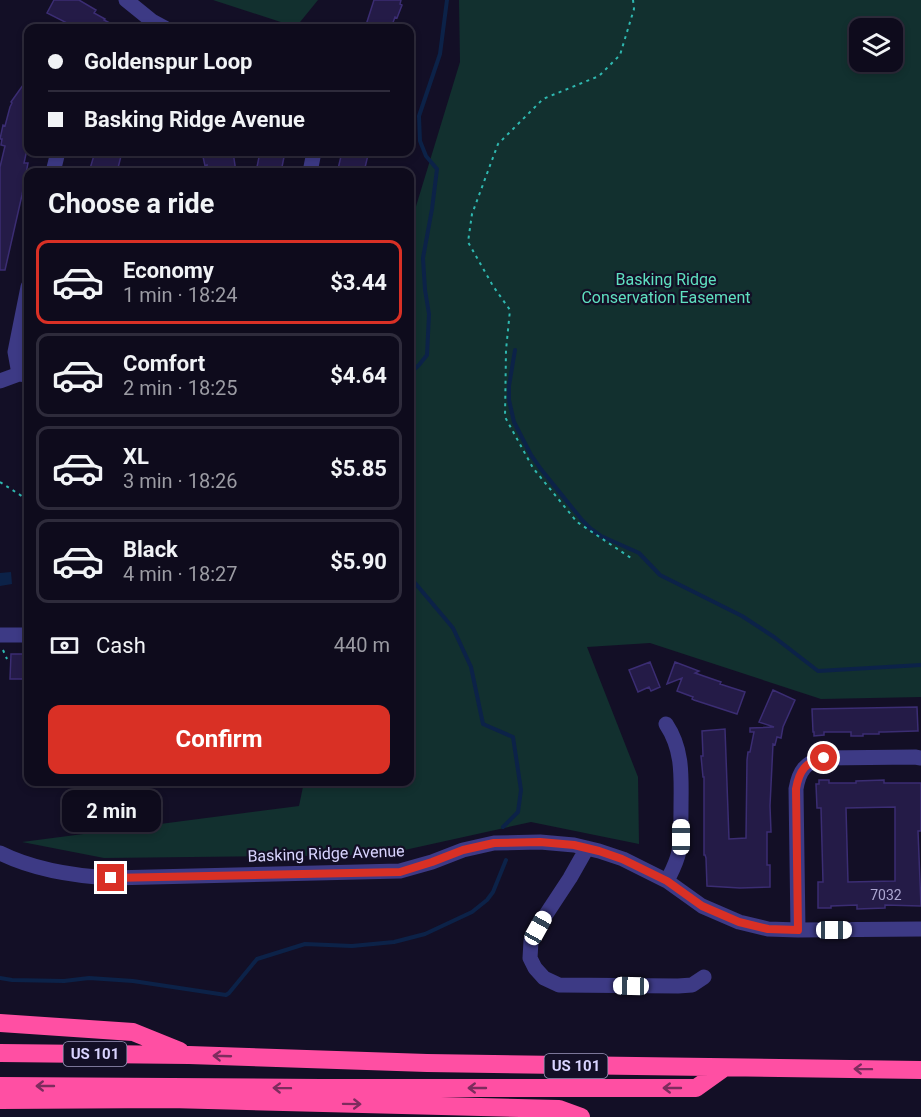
<!DOCTYPE html>
<meta charset="utf-8">
<style>
body{margin:0;font-family:Roboto,sans-serif;background:#171425;color:#f1f3f6;height:100vh;display:flex;flex-direction:column;font-size:22px;white-space:nowrap}
*{box-sizing:border-box;margin:0}
p{font-size:20px;color:#9b9ba3}
.icon{flex:none;width:33px;height:33px;fill:none;stroke:currentColor;stroke-width:2;stroke-linecap:round;stroke-linejoin:round}
.map{position:relative;flex:1;overflow:hidden}
.side{position:absolute;left:24px;top:168px;width:390px;height:618px;display:flex;flex-direction:column;background:#0e0b1c;border-radius:12px;box-shadow:0 3px 9px #0003,0 0 0 2px #2e2b3b}
.side>*{flex:none}
.hud{position:absolute;left:24px;top:24px;width:390px;height:132px;border-radius:12px;box-shadow:0 3px 9px #0003,0 0 0 2px #2e2b3b;display:grid;align-content:center;height:132px;padding:0 24px;background:#0e0b1c}
.tools{position:absolute;left:849px;top:18px;display:grid;gap:12px}
.tools a{display:grid;place-items:center;width:54px;height:54px;border-radius:12px;background:#0e0b1c;box-shadow:0 3px 9px #0003,0 0 0 2px #2e2b3b;font-size:30px}
.end{position:absolute;width:27px;height:27px;margin:-14px;border:8px solid #d93025;background:#fff;box-shadow:0 0 0 3px #fff}
.from{border-radius:50%}
.bubble{position:absolute;height:42px;border-radius:12px;background:#0e0b1c;box-shadow:0 3px 9px #0003,0 0 0 2px #2e2b3b;font-size:20px;font-weight:700;line-height:42px;text-align:center}
.car{position:absolute;width:18px;height:36px;margin:-18px -9px;border-radius:8px;box-shadow:0 0 4px 2px #0007;background:linear-gradient(#fff 24%,#345 0 40%,#fff 0 76%,#345 0 86%,#fff 0)}
.hud b{display:flex;align-items:center;gap:21px;height:57px;font-size:22px}
.hud b+b{border-top:2px solid #2e2b3b}
.hud i{width:15px;height:15px;background:#f1f3f6}
ul{padding:0;list-style:none}
li{display:flex;align-items:center;gap:18px;height:84px;margin:0 12px 9px;padding:0 12px;border:3px solid #2e2b3b;border-radius:12px}
li div{flex:1}
li b{display:block;font-size:22px}
li em{font-style:normal;font-weight:700}
li.selected{border-color:#d93025}
li>.icon{width:54px;height:54px;stroke-width:1.5}
h2{padding:0 24px;font-size:27px;line-height:72px}
.pay{display:flex;align-items:center;gap:15px;height:66px;padding:0 24px;font-size:22px}
.pay p{margin-inline-start:auto}
.action{display:flex;gap:12px;margin-top:auto;padding:12px 24px}
.action a{flex:1;height:69px;border-radius:12px;background:#d93025;color:#fff;font-size:24px;font-weight:700;line-height:69px;text-align:center}
.map>svg:first-child{display:block}
.green{fill:#12302f;fill-rule:evenodd}
.water{fill:#0c2248}
.lines{fill:none;stroke-linecap:round;stroke-linejoin:round}
.stream{stroke:#0c2248;stroke-width:4}
.building{fill:#241b47;stroke:#3b2d73;stroke-width:1.5;fill-rule:evenodd}
.path{stroke:#2fb8b0;stroke-width:2;stroke-dasharray:3 4.5;stroke-linecap:butt}
.minor{stroke:#3d3a85;stroke-width:15}
.highway{stroke:#ff4fa3;stroke-width:18}
.oneway{stroke:#7d2c5e}
.route{stroke:#d93025;stroke-width:8}
.labels{text-anchor:middle;stroke-width:4.5;stroke-linejoin:round;paint-order:stroke}
.number-label{font-size:14px;fill:#aca6d1}
.shield{fill:#130f26;stroke:#9e99be;stroke-width:1.5}
.shield-label{font-size:15px;font-weight:bold;fill:#d9d4ff}
.park-label{font-size:16px;fill:#5fe0c0;stroke:#130f26}
.street-label{font-size:16px;fill:#d9d4ff;stroke:#130f26}
</style>
<div class="map">
<svg width="921" height="1117" viewBox="0 0 921 1117">
<rect width="100%" height="100%" fill="#130f26"/>
<path class="green" d="M213,0H318L296,27Z
M459,0H921V697L821,699L650,643L587,647L638,777L639,844L531,822L382,855L104,858L22,842L299,806L304,782H410V226L460,62ZM892,28V62H860V28Z"/>
<path class="water" d="M11,572L12,584L0,586V573Z"/>
<g class="lines">
<path class="stream" d="M515,350L509,386V400L514,422L531,455L540,468L582,520L591,529L601,536L639,553L660,575L742,616L774,637L818,671L921,665
M410,373L419,365L427,355L429,314L425,290L423,258L432,209L437,169L426,156L420,141L419,116L440,54L447,0
M410,577L453,628L471,667L483,724L513,737L521,790L518,812L503,827
M0,978L12,980L64,981L89,978L133,981L226,995L229,993L257,959L305,944L352,946L394,942L425,934L472,912L487,900L493,892L506,860"/>
</g>
<path class="building" d="M54,0H79L96,10L94,13L105,19L104,20L119,28H69L71,25L47,13Z
M374,0H401L400,4L402,5L397,18L395,17L391,28H365Z
M28,78V145L24,163H28L22,195L5,270H0V167L5,146L1,145L2,139H0L3,125L5,126L10,107L12,103L11,102Z
M95,152H122L117,172H89Z
M202,152H233L236,172H208L207,165L205,166Z
M260,152H285L281,172H256Z
M342,152H361V154L368,155L364,172H352L338,169Z
M11,654H23V659H28V679H10Z
M650,662L660,687L651,691L649,687L638,692L629,670Z
M675,662L699,671L695,673L721,682L720,684L745,692L737,714L694,700L692,699L693,697L677,691L682,678L667,684Z
M773,690L795,700L783,727L781,738L777,737L775,745L773,744L770,806L771,832H767V865H770V887L740,888L707,886L706,858L705,855H704V777H703L701,756H703L702,731L725,729L729,839L746,838L747,760L748,752H750L754,732H750V728L774,727L759,722Z
M917,707L918,731H916L884,732H879V734H863V736H851V732H824V735L814,736V732H813L812,709Z
M819,780H829V783H856V781L884,780V783H921V831H918L921,906L885,905V908L857,909V905L831,906V908H818V882H823L821,808H817L816,784H819ZM895,807V881L848,882L846,808Z"/>
<g class="lines">
<path class="path" d="M633,0L634,9L620,55L599,76L543,99L498,144L472,214L468,242L493,286L510,310L506,350L505,417L533,468L577,522L634,560
M0,482L28,500
M3,650L7,659"/>
<path class="minor" d="M126,0L152,21L165,28
M53,172L58,152
M310,172L314,152
M19,374L15,352L28,287
M0,381L19,374L28,375
M0,635H28
M666,724C684,751 681,779 681,809C681,823 681,837 679,851C677,862 672,871 667,881
M587,848L570,878L545,916L531,941L530,958L535,968L544,978L559,985L678,986L692,985L704,977
M0,853C34,870 74,876 111,878L400,871L432,862L463,850L494,843L540,842L574,845L599,851L623,859L667,881L702,906L739,922L768,929L798,930L921,929
M798,930L796,789C799,771 805,762 824,758L915,757L921,758"/>
<path class="highway" d="M0,1023L133,1032L180,1051
M0,1053L189,1055L427,1063L921,1070
M0,1086L321,1088H696L724,1068
M0,1100L170,1099L559,1109L581,1117"/>
</g>
<defs><path id="oneway-shaft" d="M-6 0H5M1.5-3L5.5 0L1.5 3" fill="none" stroke-width="1.6" stroke-linecap="round" stroke-linejoin="round" transform="scale(1.5)"/></defs>
<g class="oneway">
<use href="#oneway-shaft" transform="translate(222 1056) rotate(-178)"/>
<use href="#oneway-shaft" transform="translate(863 1069) rotate(-179)"/>
<use href="#oneway-shaft" transform="translate(45 1086) rotate(-180)"/>
<use href="#oneway-shaft" transform="translate(282 1088) rotate(-179)"/>
<use href="#oneway-shaft" transform="translate(477 1088) rotate(180)"/>
<use href="#oneway-shaft" transform="translate(672 1088) rotate(180)"/>
<use href="#oneway-shaft" transform="translate(352 1104) rotate(1)"/>
</g>
<g class="lines">
<path class="route" d="M111,878L400,872L432,862L463,850L494,843L540,842L574,845L599,851L622,859L667,881L702,906L739,922L768,929L798,930L796,789C799,771 805,762 824,758"/>
</g>
<g class="labels">
<g class="number-label">
<text x="886" y="900">7032</text>
</g>
<g class="shield">
<rect x="63.5" y="1042" width="63" height="24" rx="4.5"/>
<rect x="544.5" y="1054" width="63" height="24" rx="4.5"/>
</g>
<g class="shield-label">
<text x="95" y="1059">US 101</text>
<text x="576" y="1071">US 101</text>
</g>
<g class="park-label">
<text x="666" y="285">Basking Ridge<tspan x="666" dy="18">Conservation Easement</tspan></text>
</g>
<g class="street-label">
<text transform="translate(326 853) rotate(-2)" y="6">Basking Ridge Avenue</text>
</g>
</g>
</svg>
<div class="tools">
<a><svg class="icon" aria-label="layers" viewBox="0 0 24 24"><path d="M12 4l9 5-9 5-9-5zM3 14l9 5 9-5"/></svg></a>
</div>
<i class="end from" style="left:824px;top:758px"></i>
<i class="end" style="left:111px;top:878px"></i>
<div class="bubble" style="left:62px;top:790px;width:99px">2 min</div>
<i class="car" style="left:681px;top:837px;rotate:0deg"></i>
<i class="car" style="left:538px;top:928px;rotate:29deg"></i>
<i class="car" style="left:834px;top:930px;rotate:90deg"></i>
<i class="car" style="left:631px;top:986px;rotate:271deg"></i>
<div class="hud">
<b><i class="from"></i>Goldenspur Loop</b>
<b><i></i>Basking Ridge Avenue</b>
</div>
<section class="side">
<h2>Choose a ride</h2>
<ul>
<li class="selected"><svg class="icon" aria-label="car" viewBox="0 0 24 24"><path d="M5 17H2v-5l4-1 3-4h7l3 4 3 1v5h-3M9 17h6M6 11h13"/><circle cx="7" cy="17" r="2"/><circle cx="17" cy="17" r="2"/></svg><div><b>Economy</b><p>1 min · 18:24</p></div><em>$3.44</em></li>
<li><svg class="icon" aria-label="car" viewBox="0 0 24 24"><path d="M5 17H2v-5l4-1 3-4h7l3 4 3 1v5h-3M9 17h6M6 11h13"/><circle cx="7" cy="17" r="2"/><circle cx="17" cy="17" r="2"/></svg><div><b>Comfort</b><p>2 min · 18:25</p></div><em>$4.64</em></li>
<li><svg class="icon" aria-label="car" viewBox="0 0 24 24"><path d="M5 17H2v-5l4-1 3-4h7l3 4 3 1v5h-3M9 17h6M6 11h13"/><circle cx="7" cy="17" r="2"/><circle cx="17" cy="17" r="2"/></svg><div><b>XL</b><p>3 min · 18:26</p></div><em>$5.85</em></li>
<li><svg class="icon" aria-label="car" viewBox="0 0 24 24"><path d="M5 17H2v-5l4-1 3-4h7l3 4 3 1v5h-3M9 17h6M6 11h13"/><circle cx="7" cy="17" r="2"/><circle cx="17" cy="17" r="2"/></svg><div><b>Black</b><p>4 min · 18:27</p></div><em>$5.90</em></li>
</ul>
<div class="pay"><svg class="icon" aria-label="cash" viewBox="0 0 24 24"><path d="M3 7h18v10H3z"/><circle cx="12" cy="12" r="2"/></svg>Cash<p>440 m</p></div>
<div class="action"><a>Confirm</a></div>
</section>
</div>
